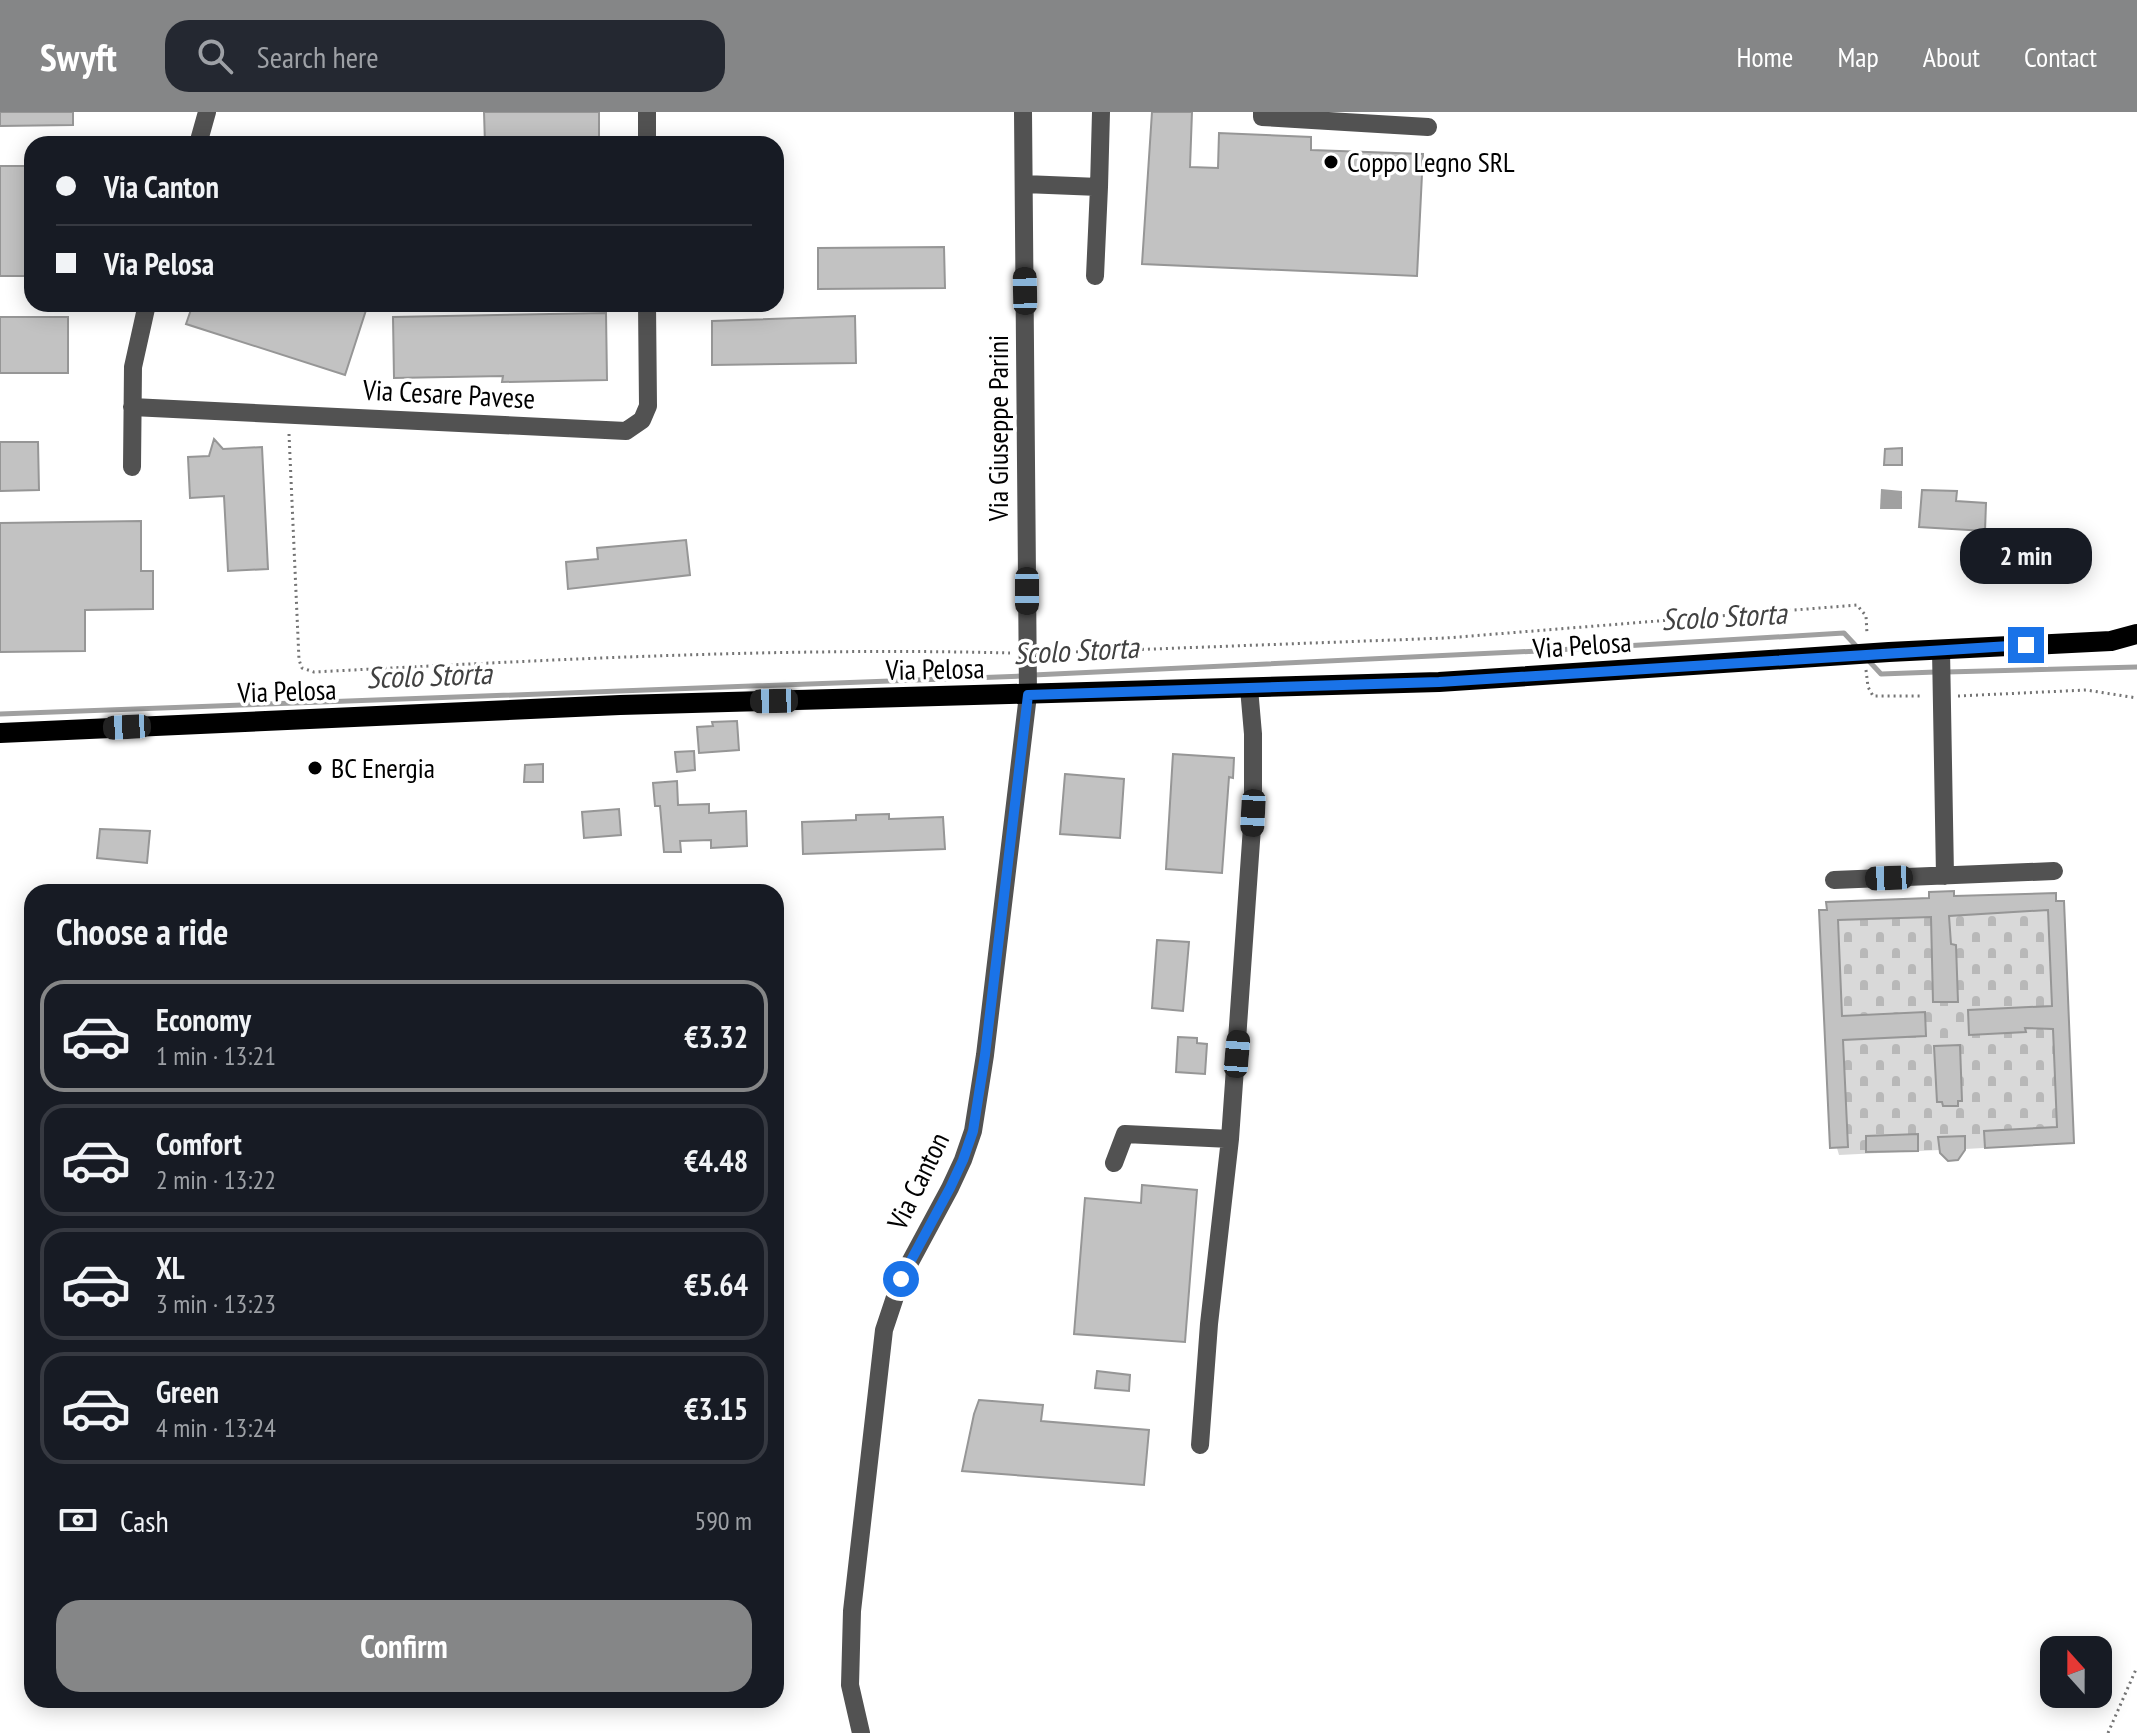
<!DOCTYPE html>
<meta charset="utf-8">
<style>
body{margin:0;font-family:"PT Sans Narrow",sans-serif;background:#242831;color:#f1f3f6;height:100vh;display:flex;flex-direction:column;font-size:30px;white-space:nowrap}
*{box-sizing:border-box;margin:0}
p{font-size:26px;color:#9ea1a6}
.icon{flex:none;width:44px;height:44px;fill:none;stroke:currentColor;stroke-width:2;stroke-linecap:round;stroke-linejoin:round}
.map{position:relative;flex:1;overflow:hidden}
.drawer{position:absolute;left:24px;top:772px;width:760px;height:824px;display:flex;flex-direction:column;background:#171b24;border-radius:24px;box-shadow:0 4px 20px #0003}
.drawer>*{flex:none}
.top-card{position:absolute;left:24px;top:24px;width:760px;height:176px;border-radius:24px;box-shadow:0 4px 20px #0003;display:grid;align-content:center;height:176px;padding:0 32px;background:#171b24}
.needle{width:52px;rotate:339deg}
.tools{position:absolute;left:2040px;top:1524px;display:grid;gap:16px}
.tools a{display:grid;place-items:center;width:72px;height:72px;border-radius:16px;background:#171b24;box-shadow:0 4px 20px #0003;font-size:40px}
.end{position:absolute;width:36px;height:36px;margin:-18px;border:10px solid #1a73e8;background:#fff;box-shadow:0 0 0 4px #fff}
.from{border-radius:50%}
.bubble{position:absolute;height:56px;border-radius:24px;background:#171b24;box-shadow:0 4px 20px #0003;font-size:26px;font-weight:800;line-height:56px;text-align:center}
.car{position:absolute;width:24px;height:48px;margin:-24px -12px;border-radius:10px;box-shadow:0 0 6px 2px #0007;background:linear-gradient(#222 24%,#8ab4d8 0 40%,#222 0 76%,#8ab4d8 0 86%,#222 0)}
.top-card b{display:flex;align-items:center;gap:28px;height:76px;font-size:30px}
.top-card b+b{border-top:2px solid #363941}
.top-card i{width:20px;height:20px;background:#f1f3f6}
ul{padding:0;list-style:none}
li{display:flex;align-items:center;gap:24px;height:112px;margin:0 16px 12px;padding:0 16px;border:4px solid #363941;border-radius:24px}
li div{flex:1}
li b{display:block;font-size:30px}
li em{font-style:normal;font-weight:800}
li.on{border-color:#858687}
li>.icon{width:72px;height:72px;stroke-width:1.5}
h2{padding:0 32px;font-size:36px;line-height:96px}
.pay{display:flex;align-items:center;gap:20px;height:88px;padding:0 32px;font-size:30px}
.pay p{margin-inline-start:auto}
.action{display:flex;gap:16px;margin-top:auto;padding:16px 32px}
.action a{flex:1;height:92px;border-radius:24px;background:#858687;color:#fff;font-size:32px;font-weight:800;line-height:92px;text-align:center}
header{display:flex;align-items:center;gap:48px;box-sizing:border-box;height:112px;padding:0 40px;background:#858687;color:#fff}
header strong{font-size:38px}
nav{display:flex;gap:44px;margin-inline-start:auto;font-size:28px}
.search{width:560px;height:72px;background:#242831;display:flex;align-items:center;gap:20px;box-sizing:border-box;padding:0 28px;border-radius:24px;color:#9ea1a6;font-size:30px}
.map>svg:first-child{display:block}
.cemetery{fill:url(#cemetery-stones)}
.water{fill:url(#water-ripples)}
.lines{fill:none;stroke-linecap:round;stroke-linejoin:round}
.stream{stroke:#a0a0a0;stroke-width:5}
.building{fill:#c2c2c2;stroke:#969696;stroke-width:2}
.path{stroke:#747474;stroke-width:3;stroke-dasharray:2 4;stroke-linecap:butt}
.minor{stroke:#525252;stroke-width:18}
.major{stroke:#000;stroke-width:20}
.route{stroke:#1a73e8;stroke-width:10}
.poi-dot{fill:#000;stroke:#fff;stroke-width:3}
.labels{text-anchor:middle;stroke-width:7;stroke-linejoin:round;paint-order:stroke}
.poi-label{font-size:28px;fill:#000;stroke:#fff;text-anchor:start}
.street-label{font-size:28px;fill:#000;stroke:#fff}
.water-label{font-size:30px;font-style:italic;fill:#414141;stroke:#fff}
</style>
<header>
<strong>Swyft</strong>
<div class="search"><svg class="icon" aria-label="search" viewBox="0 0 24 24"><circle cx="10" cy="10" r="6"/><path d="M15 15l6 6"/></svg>Search here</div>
<nav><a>Home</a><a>Map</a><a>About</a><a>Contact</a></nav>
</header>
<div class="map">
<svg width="2137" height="1621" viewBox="0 0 2137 1621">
<defs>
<pattern id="cemetery-stones" width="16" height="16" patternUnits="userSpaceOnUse" patternTransform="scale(2)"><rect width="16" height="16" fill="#d9d9d9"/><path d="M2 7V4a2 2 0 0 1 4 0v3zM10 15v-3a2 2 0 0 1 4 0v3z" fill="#b8b8b8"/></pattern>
<pattern id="water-ripples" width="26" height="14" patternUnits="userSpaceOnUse" patternTransform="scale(2)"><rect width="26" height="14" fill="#a0a0a0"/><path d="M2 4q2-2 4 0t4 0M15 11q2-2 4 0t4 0" fill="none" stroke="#888"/></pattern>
</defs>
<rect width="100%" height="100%" fill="#fff"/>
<path class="cemetery" d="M1954,779L1955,784L1985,783V785L2056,781L2057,789H2064L2074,1031L1965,1037L1961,1039L1958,1048L1948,1049L1944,1045V1040L1939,1038L1839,1043L1837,1036H1830L1819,798L1826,797V790L1929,787V780Z"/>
<path class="water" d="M1881,377L1902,379V397H1880Z"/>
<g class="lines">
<path class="stream" d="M1868,548L1881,562L1936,560
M1946,560L2137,555
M1033,563L1539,539L1844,521L1859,537
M0,602L1023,564"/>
</g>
<path class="building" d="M0,0H73V13L0,14Z
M484,0H599V32H485Z
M1152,0H1192L1190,55L1218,56L1219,21L1311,25V38L1423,42L1417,164L1142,152Z
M0,54H32V164H0Z
M944,135L945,176L818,177V136Z
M193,192H368L345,263L186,212Z
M606,201L607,268L502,270L503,264L394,266L393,205Z
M855,204L856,251L712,253V209Z
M0,205H68V261H0Z
M214,327L223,337L262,335L268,457L228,459L224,384L190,386L188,345L209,344Z
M0,330H38L39,378L0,379Z
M1902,336V353H1884L1885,337Z
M1922,378L1957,379L1956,389L1986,391L1985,419L1919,415Z
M141,409V459H153V497L85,498V539L0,540V411Z
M686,428L690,463L568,477L566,450L598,447L597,436Z
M737,609L739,638L699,641L697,615L713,614L712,610Z
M694,639L695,658L677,660L675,640Z
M1173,642L1234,646L1233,666L1229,665L1222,761L1166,757Z
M543,652V670H524L525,653Z
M1065,662L1124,667L1120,726L1060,722Z
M677,669L678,693L709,692V701L746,699L747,734L711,736V728L680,729L681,740H664L660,694H655L653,671Z
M619,697L621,723L584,726L582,700Z
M889,702V707L943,705L945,737L803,742L802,710L856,708V703Z
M100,717L150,719L147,751L97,746Z
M1954,779V784L2056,781V789H2064L2074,1031L1985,1036L1984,1019L2057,1015L2053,917L2025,916L2026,920L1969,923L1968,898L2052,894L2048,798L1949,804L1951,832L1956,833L1958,890H1933L1931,805L1838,808L1842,904L1925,900L1926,924L1843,928L1848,1035L1830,1036L1819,798H1827L1826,790L1929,786V780Z
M1157,828L1189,830L1183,899L1152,896Z
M1178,925L1197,926V931L1207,932L1205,962L1176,960Z
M1960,933L1962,989H1958V994H1943L1942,990H1937L1934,934Z
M1918,1022V1039L1866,1040V1024Z
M1965,1024V1038L1958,1048L1948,1049L1940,1041L1938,1025Z
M1142,1073L1197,1078L1185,1230L1074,1222L1085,1086L1141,1091Z
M1097,1259L1130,1263L1129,1279L1095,1276Z
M979,1288L1043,1293L1041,1309L1149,1318L1144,1373L962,1359L974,1302Z"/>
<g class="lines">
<path class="path" d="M289,322L299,548L302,556L314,560C545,548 778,535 1010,541
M1046,541L1446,526L1857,493L1866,504L1867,522
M1866,558L1868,575L1873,584H1922
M1958,584L2086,578L2137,586
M2108,1621L2137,1555"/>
<path class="minor" d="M647,0V32
M1262,0V5L1428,15
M198,32L207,0
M1024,72L1099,75L1101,0
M1095,164L1099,75
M132,295L626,319L642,308L648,294L647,192
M132,355L133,255L147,192
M1941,538L1945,764
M1834,768L2054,759
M1114,1051L1125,1022L1230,1027L1253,701V622L1249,576
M1200,1333L1209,1212L1230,1027
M861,1621L850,1573L852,1499L884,1218L901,1167L950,1076L963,1048L973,1019L985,943L1028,583L1023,0"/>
<path class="major" d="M0,621L620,593L1439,570L1889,540L2111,529L2137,522"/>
</g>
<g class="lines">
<path class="route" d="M901,1167L950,1076L963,1048L973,1019L985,943L1028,583L1439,570L2026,533"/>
</g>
<g class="poi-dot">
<circle cx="1331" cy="50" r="8"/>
<circle cx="315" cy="656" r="8"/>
</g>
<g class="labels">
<g class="poi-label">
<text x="1347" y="60">Coppo Legno SRL</text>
<text x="331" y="666">BC Energia</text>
</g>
<g class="street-label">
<text transform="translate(449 282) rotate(3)" y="10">Via Cesare Pavese</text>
<text transform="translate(998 316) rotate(-90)" y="10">Via Giuseppe Parini</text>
<text transform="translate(1582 533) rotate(-4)" y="10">Via Pelosa</text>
<text transform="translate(935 557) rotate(-1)" y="10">Via Pelosa</text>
<text transform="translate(287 579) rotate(-2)" y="10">Via Pelosa</text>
<text transform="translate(918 1069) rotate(-64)" y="10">Via Canton</text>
</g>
<g class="water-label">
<text transform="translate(1724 505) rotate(-3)" y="10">Scolo Storta</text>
<text transform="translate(1076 539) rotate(-3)" y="10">Scolo Storta</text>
<text transform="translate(429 564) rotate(-2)" y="10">Scolo Storta</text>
</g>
</g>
</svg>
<div class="tools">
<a><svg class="needle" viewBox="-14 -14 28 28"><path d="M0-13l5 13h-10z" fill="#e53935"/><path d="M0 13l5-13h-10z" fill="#9ea1a6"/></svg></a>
</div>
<i class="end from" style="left:901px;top:1167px"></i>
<i class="end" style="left:2026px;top:533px"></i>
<div class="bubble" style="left:1960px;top:416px;width:132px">2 min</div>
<i class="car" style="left:1025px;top:179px;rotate:359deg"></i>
<i class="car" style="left:1027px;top:479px;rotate:180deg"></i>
<i class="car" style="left:774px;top:589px;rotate:269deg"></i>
<i class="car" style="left:127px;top:615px;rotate:267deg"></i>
<i class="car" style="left:1253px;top:701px;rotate:183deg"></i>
<i class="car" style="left:1889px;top:766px;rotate:268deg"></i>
<i class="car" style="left:1237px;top:942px;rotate:5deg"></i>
<div class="top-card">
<b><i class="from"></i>Via Canton</b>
<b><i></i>Via Pelosa</b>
</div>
<section class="drawer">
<h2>Choose a ride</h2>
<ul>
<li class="on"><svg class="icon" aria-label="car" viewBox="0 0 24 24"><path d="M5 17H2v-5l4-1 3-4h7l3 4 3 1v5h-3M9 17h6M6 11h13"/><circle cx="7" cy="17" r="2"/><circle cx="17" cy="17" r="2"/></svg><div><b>Economy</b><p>1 min · 13:21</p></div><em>€3.32</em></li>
<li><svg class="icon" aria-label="car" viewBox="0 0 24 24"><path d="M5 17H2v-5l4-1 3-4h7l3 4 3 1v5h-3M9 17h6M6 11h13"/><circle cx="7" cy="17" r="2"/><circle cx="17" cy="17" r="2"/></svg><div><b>Comfort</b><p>2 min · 13:22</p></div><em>€4.48</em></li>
<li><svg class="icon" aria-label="car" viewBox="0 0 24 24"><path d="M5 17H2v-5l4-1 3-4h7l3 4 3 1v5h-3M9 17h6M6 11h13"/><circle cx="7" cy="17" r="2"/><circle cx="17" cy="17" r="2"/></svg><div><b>XL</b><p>3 min · 13:23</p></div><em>€5.64</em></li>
<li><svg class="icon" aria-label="car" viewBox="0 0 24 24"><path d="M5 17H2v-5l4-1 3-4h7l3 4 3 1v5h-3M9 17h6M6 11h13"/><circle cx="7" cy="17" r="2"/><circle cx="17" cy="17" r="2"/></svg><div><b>Green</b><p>4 min · 13:24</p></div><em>€3.15</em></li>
</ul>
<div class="pay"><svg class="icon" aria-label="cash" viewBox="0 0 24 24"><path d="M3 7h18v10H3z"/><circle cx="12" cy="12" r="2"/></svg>Cash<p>590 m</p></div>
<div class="action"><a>Confirm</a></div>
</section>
</div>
